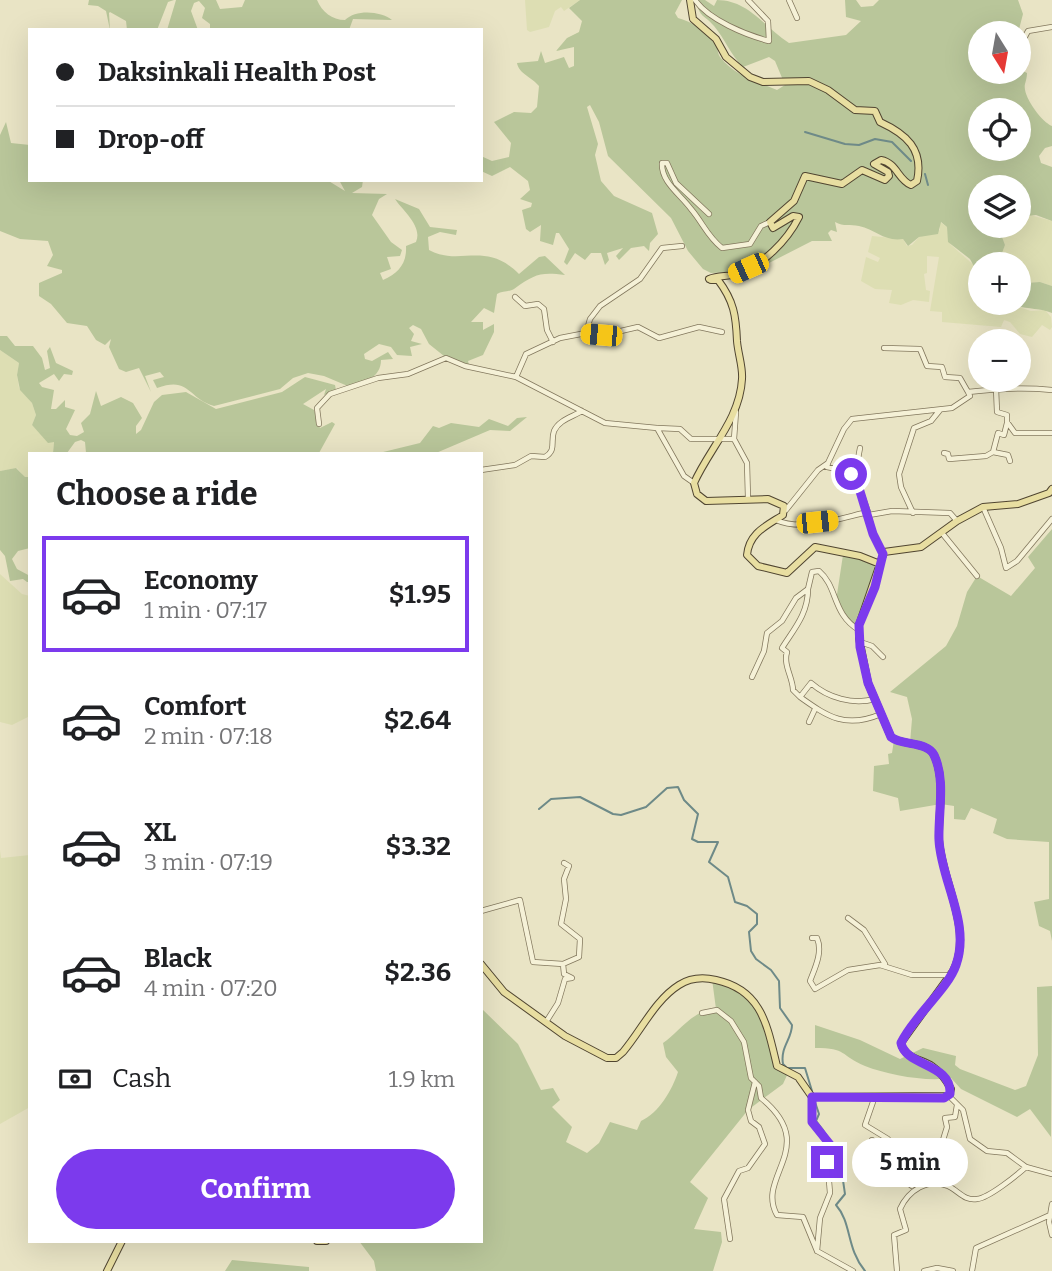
<!DOCTYPE html>
<meta charset="utf-8">
<style>
body{margin:0;font-family:Bitter,serif;background:#f2f2f2;color:#202124;height:100vh;display:flex;flex-direction:column;font-size:26px;white-space:nowrap}
*{box-sizing:border-box;margin:0}
p{font-size:23px;color:#757577}
.icon{flex:none;width:38px;height:38px;fill:none;stroke:currentColor;stroke-width:2;stroke-linecap:round;stroke-linejoin:round}
.map{position:relative;flex:1;overflow:hidden}
.panel{position:absolute;left:28px;top:452px;width:455px;height:791px;display:flex;flex-direction:column;background:#fff;border-radius:0px;box-shadow:0 7px 28px #0002}
.panel>*{flex:none}
.top-card{position:absolute;left:28px;top:28px;width:455px;height:154px;border-radius:0px;box-shadow:0 7px 28px #0002;display:grid;align-content:center;height:154px;padding:0 28px;background:#fff}
.needle{width:46px;rotate:169deg}
.controls{position:absolute;left:968px;top:21px;display:grid;gap:14px}
.controls a{display:grid;place-items:center;width:63px;height:63px;border-radius:50%;background:#fff;box-shadow:0 7px 28px #0002;font-size:35px}
.end{position:absolute;width:32px;height:32px;margin:-16px;border:9px solid #7c3aed;background:#fff;box-shadow:0 0 0 4px #fff}
.from{border-radius:50%}
.bubble{position:absolute;height:49px;border-radius:24px;background:#fff;box-shadow:0 7px 28px #0002;font-size:23px;font-weight:700;line-height:49px;text-align:center}
.car{position:absolute;width:21px;height:42px;margin:-21px -10px;border-radius:9px;box-shadow:0 0 5px 2px #0007;background:linear-gradient(#f5c518 24%,#345 0 40%,#f5c518 0 76%,#345 0 86%,#f5c518 0)}
.top-card b{display:flex;align-items:center;gap:24px;height:66px;font-size:26px}
.top-card b+b{border-top:2px solid #e0e0e0}
.top-card i{width:18px;height:18px;background:#202124}
ul{padding:0;list-style:none}
li{display:flex;align-items:center;gap:21px;height:116px;margin:0 14px 10px;padding:0 14px;border:4px solid transparent;border-radius:0px}
li div{flex:1}
li b{display:block;font-size:26px}
li em{font-style:normal;font-weight:700}
li.current{border-color:#7c3aed}
li>.icon{width:63px;height:63px;stroke-width:1.5}
h2{padding:0 28px;font-size:32px;line-height:84px}
.pay{display:flex;align-items:center;gap:18px;height:77px;padding:0 28px;font-size:26px}
.pay p{margin-inline-start:auto}
.button{display:flex;gap:14px;margin-top:auto;padding:14px 28px}
.button a{flex:1;height:80px;border-radius:42px;background:#7c3aed;color:#fff;font-size:28px;font-weight:700;line-height:80px;text-align:center}
.map>svg:first-child{display:block}
.farmland{fill:#dddeb3}
.green{fill:#b9c69a;fill-rule:evenodd}
.lines{fill:none;stroke-linecap:round;stroke-linejoin:round}
.stream{stroke:#6e8a88;stroke-width:2}
.minor-casing{stroke:#82775d;stroke-width:6}
.major-casing{stroke:#504531;stroke-width:8}
.minor{stroke:#f5f1d7;stroke-width:4.5}
.major{stroke:#e8dea1;stroke-width:6}
.route{stroke:#7c3aed;stroke-width:9}
</style>
<div class="map">
<svg width="1052" height="1271" viewBox="0 0 1052 1271">
<rect width="100%" height="100%" fill="#e9e4c5"/>
<path class="farmland" d="M525,0H580L564,11L561,7L555,11L549,27L530,32L527,30Z
M1030,215L1052,221V286L1040,282L1025,283L1019,276L1018,264H998L1005,245L998,226H1018L1019,217Z
M940,222L947,227L950,244L976,267L980,278V303H1007L1031,311L1045,310L1051,317L1052,327L1050,330L1042,325L1032,337L1020,334L1010,322L1004,320L1001,327L942,322V312L930,311L939,257L927,256V273L924,274L926,290L930,291L929,302L913,300L901,305L889,303L892,290L875,289L861,281L866,257L878,262L880,258L868,252L872,236L903,239L907,246L912,245L919,237L940,230Z
M0,350L19,363L17,375L19,388L32,403L36,415L32,425L46,440L54,441L53,453H30V477L25,478L17,468L0,471Z
M0,574L22,594L30,596V716L12,725L0,722Z
M0,850L1,858L30,855V1107L0,1124Z"/>
<path class="green" d="M89,0H174L168,2L157,30H127L126,21L110,12L109,13L110,30L106,11L98,6L88,5Z
M176,0H216L220,9L242,7L245,0H317C322,12 332,20 345,20C356,9 381,11 392,20L353,19L349,30H210V24L202,18L205,8L199,1L194,3L191,11L198,30H167Z
M580,0H682L675,13L678,18C690,21 708,31 715,42C718,46 717,53 720,57C735,76 758,82 777,90L785,85L775,61L769,57L743,67C730,54 725,39 714,26C704,14 700,19 696,0H705L714,6L717,0C749,0 765,28 789,43L846,35L861,21L846,17L845,0H856L861,7L873,6L879,0H1018L1023,14L1018,33H1011L1004,27L992,33H980V72H987L988,77L1021,70L1027,73C1027,77 1026,80 1025,84C1022,96 1042,122 1052,126V146L1045,148L1039,156L1041,163L1052,167V221L1036,215L1019,217L1018,187H980V226H998L1005,245L998,264H980V278L970,259L948,242L947,227L941,222L938,234L919,237L908,246L903,239C885,242 876,230 859,226C850,224 844,227 835,222L837,232L831,230L828,233L832,241H812L769,263L768,269C753,265 743,260 732,272L711,273L703,269L688,251L671,218L608,156L599,122L590,105L587,107L598,144L595,155L601,181L614,196L652,213L658,234L650,243L649,251L644,246L631,248L619,260L616,256L623,248L607,253L609,260L605,265L601,253H591L585,260L575,253L567,265L564,262L569,249L559,233H556L553,245L540,241L541,225L530,232L526,229L522,210L531,207L532,203L520,199L530,190L528,181L510,167L492,176L481,171V156L492,161L509,157L511,143L494,122L514,112L531,113L537,107L539,86C532,77 519,74 517,63L538,61L541,51L545,63L564,57L569,68L574,66V47L556,51L567,38L579,32L582,21L569,8ZM980,110H1018V149H980Z
M6,122L11,143L30,145V180H327L345,191L339,180H363L362,187L352,193L387,194L379,199L372,215L391,242L402,250L400,256L387,257L391,269L380,273L383,280C399,273 407,263 406,246L416,242C423,226 402,210 395,199L419,209L430,227L457,230L456,235L440,232L428,237L429,250C460,267 485,240 519,274L539,257L545,256L565,275C540,272 535,274 514,289C509,292 502,291 497,294L494,313L484,308L471,322H483V330L494,324V332L483,355L468,361L469,365L444,356L429,344L421,329L413,325L409,328L414,334L411,341L422,344L410,347L412,356L397,355L391,347L379,344L364,354L365,359L372,361L388,352L393,359L381,360C381,378 364,382 350,387L324,376L308,373L293,378L280,389L214,406C187,398 190,376 157,388L153,380L164,377L160,372L145,376L151,392L139,368L126,372L119,369L109,347L111,339L105,345L96,340L87,326L67,323L51,304L39,296V283L62,273V270L47,266L53,255L48,241L20,239L0,231V135Z
M1019,276L1025,283L1040,282L1052,286V313C1038,307 1024,310 1007,303H1018Z
M0,336H7L15,346H33L42,358L45,370L50,368L47,351L50,347L56,363L73,371L72,375L64,374L59,381L54,374L39,383L42,387L54,390L51,409H56L65,400V407L75,410L66,429L70,435L77,436L84,432L81,423L90,414L96,391L101,406L121,397L133,403L142,418L136,426V434L141,430L154,402L162,395L186,392L216,409L282,392L305,377L335,385L336,390L324,395L326,389L303,404L314,410L320,428L332,422L335,424L319,453H86L85,442L81,440L75,442L67,453H53L54,442L48,443L32,425L36,415L32,403L20,390L17,375L19,363L0,350Z
M527,417L510,431L490,430L436,453H379L420,443L433,426L439,428L451,423L479,427L489,419L508,426L517,418Z
M16,468L25,477H30V548L18,551L12,559L17,569L30,576V582H27L23,579L10,581L5,556L0,550V471Z
M1052,529V941L1050,931L1039,926L1034,902L1049,899V842L1007,839L993,833L997,819L971,808L965,820L954,819V806L941,804L900,811L898,798L873,791L874,766L889,764L888,754L892,753L894,740L910,743L912,719L907,697L890,692L946,646L957,626L967,592L977,576L1011,596L1035,568L1028,557Z
M843,555L880,564L859,625H851L836,601Z
M712,979C721,981 737,984 743,990C767,1013 765,1050 788,1073L783,1084L748,1110L690,1182L708,1198L694,1229L721,1232L722,1242L713,1271H376L374,1261L359,1241H481V1008L518,1044L541,1090L553,1088L560,1100L552,1107L572,1127L566,1142L587,1153L599,1143L610,1122L637,1130L641,1121C659,1113 672,1090 678,1072L666,1057L663,1043C679,1032 695,1008 716,1009Z
M1052,986L1051,1137L1030,1109L1017,1117L961,1089L951,1078C926,1082 888,1075 865,1066C839,1055 848,1048 815,1048V1025L860,1040L900,1059L923,1048L956,1056L955,1065L960,1069L1015,1090L1026,1086L1038,1055L1037,987Z
M232,1260L309,1267V1271H225Z"/>
<g class="lines">
<path class="stream" d="M805,132L845,144L859,145L875,139L892,142L911,161
M925,174L928,185
M539,809L551,799L580,797L613,814L621,815L646,807L667,788L678,787L684,800L698,814L692,839L698,842H718L709,862L728,877L735,902L747,906L757,914V924L749,932L751,951L756,959L771,970L779,981L780,1008L792,1025C792,1039 780,1047 783,1064L787,1068H805L812,1091
M815,1102L819,1114L816,1121C835,1144 841,1162 845,1194L836,1205C852,1223 846,1248 865,1271"/>
<defs>
<path id="minor" d="M695,0C709,20 746,35 769,41L768,21L748,0
M789,0L797,18
M1018,50L1028,31L1052,27
M709,214L676,183L667,163H662C661,182 680,194 691,209C703,223 707,236 722,248L750,244L761,226L770,222
M515,297L525,306L538,304L544,309L547,330L553,342
M586,333L608,334L638,327L659,338L699,327L722,332
M884,348L920,349L927,366L942,367L945,377L960,378L968,392
M516,377L526,354L560,338L586,333L590,319L600,306L640,279L662,248L682,246
M996,388L997,412L1007,415V422L1015,433H1052
M736,412L734,439L747,463L748,498
M1007,423L1004,435L998,433L993,452L1008,455L1010,461
M319,424L317,408L330,394L378,378L408,374L446,358L465,366L516,377L605,423L657,428L684,476L694,483
M658,428L680,429L691,439H734
M944,453L948,454L949,459L986,456L993,452
M828,463L827,467L837,469V473L855,475L868,512
M481,470L515,465L531,456L545,457C557,450 550,442 554,431C559,420 572,417 582,411
M855,475L860,448
M983,507L1001,548L1006,568L1017,561L1052,519
M786,510L818,470L828,463L844,429L852,419L952,408L970,396L968,392C998,389 1021,387 1052,390
M913,513L901,487L899,474L914,428L931,421L940,410
M869,515L892,511L950,513L957,521
M776,520C803,532 841,518 868,512L873,534L882,553
M942,533L977,576
M860,642L872,646L883,657
M752,677L764,651L767,633L782,621L796,598L808,589L812,572L819,571C838,587 832,614 859,630
M800,697L793,690C793,678 783,665 787,652L782,648C794,629 808,614 808,589
M875,699C853,705 828,698 811,683L800,697C828,717 846,729 881,714
M809,722L815,709
M481,911L520,900L533,962L563,964
M848,918L864,930L885,964
M812,938H817C823,952 815,968 810,981L815,989L848,970L880,965L912,975H949
M702,1013L717,1010L731,1021L744,1042L751,1078L759,1086L761,1098C821,1147 755,1176 777,1215L803,1217L817,1251L853,1271
M546,1022L558,1003L565,979L572,978L564,974L563,964L579,957L580,939L561,924L566,899L564,879L569,866L564,863
M949,1096L963,1110L970,1139L987,1151L1007,1153L1026,1167L1052,1174
M812,1097V1122L832,1147L827,1157L830,1193L820,1218L817,1251
M874,1099L865,1125L888,1139L889,1149L885,1158C891,1171 900,1177 912,1186L915,1164H929L936,1158L932,1147L943,1140L947,1127L945,1118L955,1117L957,1105
M872,1140L873,1160
M877,1172L873,1160L887,1163
M948,1186L950,1174L943,1166L953,1161L958,1163
M1052,1204L1049,1222L1052,1235
M730,1239L724,1199L739,1171L748,1168L765,1144L759,1127L751,1121L748,1110L755,1082
M897,1271L894,1235L906,1230L900,1209C908,1191 928,1177 948,1186C959,1191 964,1201 977,1199C989,1198 1017,1175 1026,1167
M924,1271L937,1268L953,1271
M972,1271L976,1248L1050,1215"/>
<path id="major" d="M690,0L693,19L716,39L726,57L750,77L763,82L809,81L828,90L855,110L875,111L880,122C906,134 924,149 917,181L911,185C898,180 897,163 881,160L874,164L888,172L889,176L885,180L862,170L842,184L805,176L794,201L770,222L773,228L793,216L799,217C787,241 763,265 737,274C727,277 719,275 709,279
M711,280H718C734,301 736,316 737,341C738,354 743,367 742,379C740,419 709,449 694,483L697,494L706,501L768,499L784,506L783,515C766,526 749,533 747,555L758,566L787,573L815,547L860,556L880,564
M481,964L504,992L565,1036L607,1058H616L623,1052C641,1031 655,1000 679,985C690,978 703,977 716,980C762,990 767,1025 777,1066L798,1077L812,1097L949,1096L951,1089C946,1080 941,1072 932,1066C921,1059 904,1058 901,1043L953,971C974,932 942,881 939,840C938,813 946,781 934,755C927,741 902,746 891,737L868,683L859,638V625L884,552L921,547L957,521L983,507L1018,504L1049,493L1052,489
M317,1241H326
M107,1271L122,1241"/>
</defs>
<use href="#minor" class="minor-casing"/>
<use href="#major" class="major-casing"/>
<use href="#minor" class="minor"/>
<use href="#major" class="major"/>
</g>
<g class="lines">
<path class="route" d="M827,1162L832,1147L812,1122V1097L944,1098L950,1094C952,1063 906,1067 901,1043C913,1017 948,989 956,965C971,923 941,881 939,840C938,813 946,780 934,755C927,741 902,746 891,737L868,683L860,647L859,625L875,587L883,554L873,534L855,475L851,474"/>
</g>
</svg>
<div class="controls">
<a><svg class="needle" viewBox="-14 -14 28 28"><path d="M0-13l5 13h-10z" fill="#e53935"/><path d="M0 13l5-13h-10z" fill="#757577"/></svg></a>
<a><svg class="icon" aria-label="locate" viewBox="0 0 24 24"><circle cx="12" cy="12" r="6"/><path d="M12 2v4M12 18v4M2 12h4M18 12h4"/></svg></a>
<a><svg class="icon" aria-label="layers" viewBox="0 0 24 24"><path d="M12 4l9 5-9 5-9-5zM3 14l9 5 9-5"/></svg></a>
<a>+</a>
<a>−</a>
</div>
<i class="end from" style="left:851px;top:474px"></i>
<i class="end" style="left:827px;top:1162px"></i>
<div class="bubble" style="left:852px;top:1138px;width:116px">5 min</div>
<i class="car" style="left:748px;top:268px;rotate:246deg"></i>
<i class="car" style="left:601px;top:335px;rotate:275deg"></i>
<i class="car" style="left:817px;top:522px;rotate:84deg"></i>
<div class="top-card">
<b><i class="from"></i>Daksinkali Health Post</b>
<b><i></i>Drop-off</b>
</div>
<section class="panel">
<h2>Choose a ride</h2>
<ul>
<li class="current"><svg class="icon" aria-label="car" viewBox="0 0 24 24"><path d="M5 17H2v-5l4-1 3-4h7l3 4 3 1v5h-3M9 17h6M6 11h13"/><circle cx="7" cy="17" r="2"/><circle cx="17" cy="17" r="2"/></svg><div><b>Economy</b><p>1 min · 07:17</p></div><em>$1.95</em></li>
<li><svg class="icon" aria-label="car" viewBox="0 0 24 24"><path d="M5 17H2v-5l4-1 3-4h7l3 4 3 1v5h-3M9 17h6M6 11h13"/><circle cx="7" cy="17" r="2"/><circle cx="17" cy="17" r="2"/></svg><div><b>Comfort</b><p>2 min · 07:18</p></div><em>$2.64</em></li>
<li><svg class="icon" aria-label="car" viewBox="0 0 24 24"><path d="M5 17H2v-5l4-1 3-4h7l3 4 3 1v5h-3M9 17h6M6 11h13"/><circle cx="7" cy="17" r="2"/><circle cx="17" cy="17" r="2"/></svg><div><b>XL</b><p>3 min · 07:19</p></div><em>$3.32</em></li>
<li><svg class="icon" aria-label="car" viewBox="0 0 24 24"><path d="M5 17H2v-5l4-1 3-4h7l3 4 3 1v5h-3M9 17h6M6 11h13"/><circle cx="7" cy="17" r="2"/><circle cx="17" cy="17" r="2"/></svg><div><b>Black</b><p>4 min · 07:20</p></div><em>$2.36</em></li>
</ul>
<div class="pay"><svg class="icon" aria-label="cash" viewBox="0 0 24 24"><path d="M3 7h18v10H3z"/><circle cx="12" cy="12" r="2"/></svg>Cash<p>1.9 km</p></div>
<div class="button"><a>Confirm</a></div>
</section>
</div>
